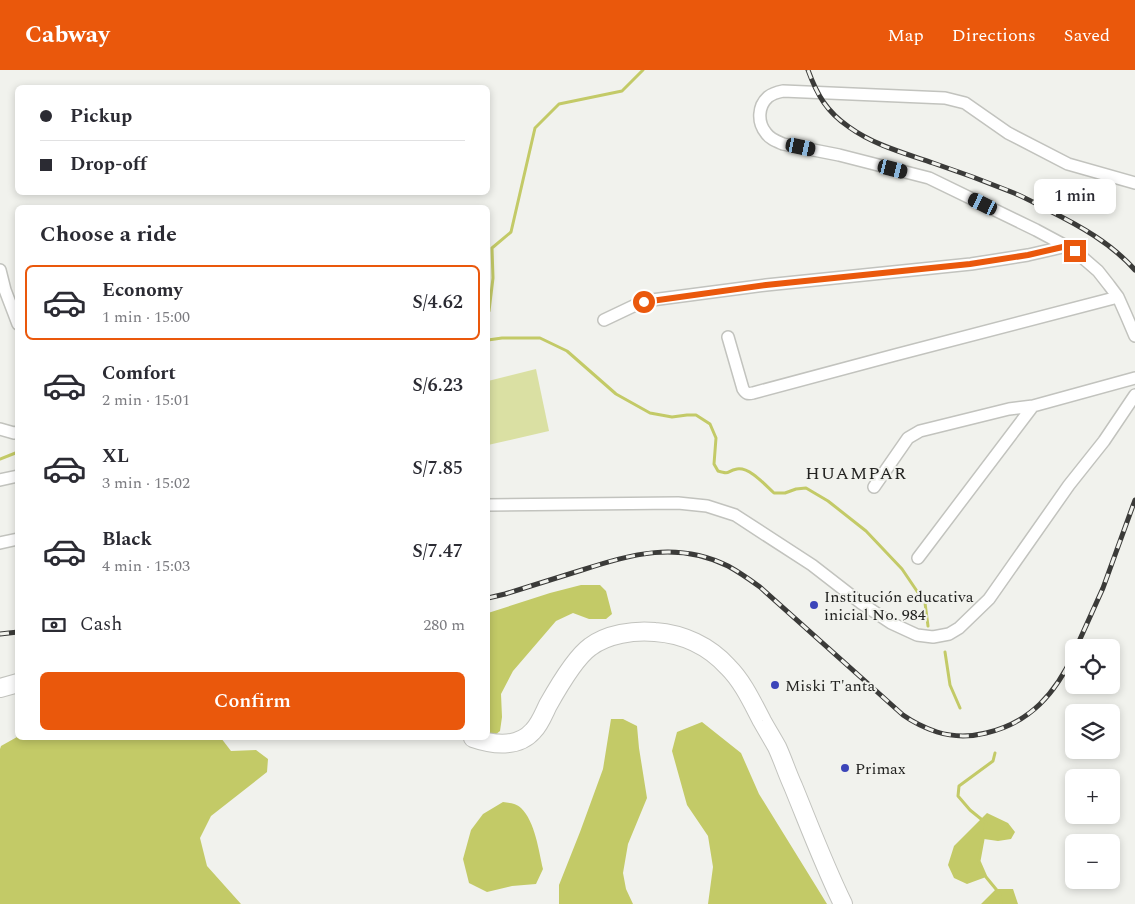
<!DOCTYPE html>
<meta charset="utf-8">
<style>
body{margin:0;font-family:Spectral,serif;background:#f7f7f7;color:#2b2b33;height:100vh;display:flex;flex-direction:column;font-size:19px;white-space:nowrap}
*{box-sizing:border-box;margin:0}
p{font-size:16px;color:#7c7c81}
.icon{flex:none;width:28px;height:28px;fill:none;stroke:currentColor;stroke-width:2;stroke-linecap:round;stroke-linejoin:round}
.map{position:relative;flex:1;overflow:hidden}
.drawer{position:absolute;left:15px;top:135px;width:475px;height:535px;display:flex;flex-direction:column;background:#fff;border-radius:8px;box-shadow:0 2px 8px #0003}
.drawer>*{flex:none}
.hud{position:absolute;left:15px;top:15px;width:475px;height:110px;border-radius:8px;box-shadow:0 2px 8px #0003;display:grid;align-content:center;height:110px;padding:0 25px;background:#fff}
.buttons{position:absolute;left:1065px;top:569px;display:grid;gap:10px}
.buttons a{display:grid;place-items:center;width:55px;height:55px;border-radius:8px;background:#fff;box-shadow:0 2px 8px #0003;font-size:25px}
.end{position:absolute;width:22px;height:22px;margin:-11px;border:6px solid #ea580c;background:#fff;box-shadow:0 0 0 2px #fff}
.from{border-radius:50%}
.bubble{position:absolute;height:35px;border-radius:8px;background:#fff;box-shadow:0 2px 8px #0003;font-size:16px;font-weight:600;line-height:35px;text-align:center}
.car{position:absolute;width:15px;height:30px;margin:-15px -8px;border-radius:6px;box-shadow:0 0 4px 1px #0007;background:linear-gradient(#222 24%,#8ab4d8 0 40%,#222 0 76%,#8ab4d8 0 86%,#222 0)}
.hud b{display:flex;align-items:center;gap:18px;height:48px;font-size:19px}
.hud b+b{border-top:1px solid #e1e1e2}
.hud i{width:12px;height:12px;background:#2b2b33}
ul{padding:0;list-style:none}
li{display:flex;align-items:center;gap:15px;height:75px;margin:0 10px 8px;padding:0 15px;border:2px solid transparent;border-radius:8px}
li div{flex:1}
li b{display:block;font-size:19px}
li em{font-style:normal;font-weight:600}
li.active{border-color:#ea580c}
li>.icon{width:45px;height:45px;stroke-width:1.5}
h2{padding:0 25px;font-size:22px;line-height:60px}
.pay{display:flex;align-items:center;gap:12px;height:55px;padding:0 25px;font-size:19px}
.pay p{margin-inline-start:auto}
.action{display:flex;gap:10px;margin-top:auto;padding:10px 25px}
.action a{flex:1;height:58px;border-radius:8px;background:#ea580c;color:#fff;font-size:20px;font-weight:600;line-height:58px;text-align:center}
header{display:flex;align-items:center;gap:30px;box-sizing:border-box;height:70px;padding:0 25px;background:#ea580c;color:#fff}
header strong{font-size:24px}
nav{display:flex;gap:28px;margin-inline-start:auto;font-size:18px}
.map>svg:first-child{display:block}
.green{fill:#dae0a3}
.forest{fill:#c3ca67}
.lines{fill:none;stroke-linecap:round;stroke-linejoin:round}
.stream{stroke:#c3ca67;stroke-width:3}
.minor-casing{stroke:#c2c3be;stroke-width:14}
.highway-casing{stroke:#c2c3be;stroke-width:20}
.minor{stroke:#fff;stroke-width:11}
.highway{stroke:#fff;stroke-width:18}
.rail-casing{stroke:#3b3b39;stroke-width:5}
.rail{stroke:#f1f2ed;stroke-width:3;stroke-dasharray:9;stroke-linecap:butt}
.route{stroke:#ea580c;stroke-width:6}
.poi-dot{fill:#3c45b9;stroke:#f1f2ed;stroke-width:2}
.labels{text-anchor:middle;stroke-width:4;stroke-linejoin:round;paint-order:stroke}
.poi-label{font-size:16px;fill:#232321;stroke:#f1f2ed;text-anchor:start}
.neighbourhood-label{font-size:18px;letter-spacing:1px;fill:#232321;stroke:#f1f2ed}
</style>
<header>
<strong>Cabway</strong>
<nav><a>Map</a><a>Directions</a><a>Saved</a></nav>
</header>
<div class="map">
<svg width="1135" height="834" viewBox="0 0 1135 834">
<rect width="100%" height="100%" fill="#f1f2ed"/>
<path class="green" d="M536,299L549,361L488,375V311Z"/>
<path class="forest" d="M581,515H600L606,521L612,544L606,549H589L573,543L556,551L513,601L501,624L502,647L500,661L490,669L488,668V543L550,523Z
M611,649H623L637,656L639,678L647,728L628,774L623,803L626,819L633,834H559V815L580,762L603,699Z
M702,652L741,683L759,724L827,834H708L713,797L708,766L687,735L672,681L677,662Z
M17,667L47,668L57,670L60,668H221L231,681L256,680L268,689L267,702L211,746L200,768L207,796L241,834H0V679L1,676Z
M503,732C510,733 516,733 521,738C535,751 539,782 543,799L536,814L512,816L487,822L469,813L463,789L471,760L483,744Z
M987,743L1008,753L1015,762L1011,769L998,771L984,769L979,791L986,807L967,814L954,808L948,795L954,776Z
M996,819H1013L1018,834H981Z"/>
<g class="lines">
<path class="stream" d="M488,242L489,241L493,208L492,178L511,162L535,58L559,34L622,21L643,0
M488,270L502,268H540L567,281L616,324L650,343L672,347L687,345H696L710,354L716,368L714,394L718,401C731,405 726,401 737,399C750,397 765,415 774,423H785L796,419L806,418L828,431L866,461L902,499L925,533L928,556
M0,389L18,382
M945,582L950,615L960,638
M995,683L993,691L959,716L958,726L970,740L986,753L979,791L986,807L1000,824L1001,834"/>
<defs>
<path id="minor" d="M1135,113L1068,94L1008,63L965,33L945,28L783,21C778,22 773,23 768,27C758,36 757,52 766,63C770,69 776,71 783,74L839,85L929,108L1036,160L1064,175L1075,181L1098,201L1109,215L1118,227L1126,245L1135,266
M0,200L5,220L18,254
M604,250L644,231L766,215L971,194L1028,185L1067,176
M728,267L743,319C746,324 748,324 753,323L895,285L1118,227
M0,359L14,363L18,362
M0,410L18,406
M874,417L908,368L920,361L1009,339L1033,336L1135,308
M488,435L678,433L707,436L735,445L812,495L861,533L891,553L917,565L933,567L949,564L959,558L989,529L1069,415L1104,371L1135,325
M0,473L18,469
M918,488L1033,336"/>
<path id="highway" d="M0,618L18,613
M473,668C493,675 518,678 533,661C540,654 544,643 548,635C557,619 576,587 590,577C607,564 634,560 655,562C683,564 709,576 728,597C743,612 752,632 762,651C767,660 772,668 777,677C783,690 787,703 793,716C809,755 824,795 843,834"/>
</defs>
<use href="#minor" class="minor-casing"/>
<use href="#highway" class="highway-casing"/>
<use href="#minor" class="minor"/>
<use href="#highway" class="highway"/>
<defs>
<path id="rail" d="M808,0C817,25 827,42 849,57C874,75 904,83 933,93C960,102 987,112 1014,123C1026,128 1037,134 1048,140C1080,156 1111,173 1135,200
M488,528L505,524C531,516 556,508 582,500C632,484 677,471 728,496C739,502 749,509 760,517L903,645C913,652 925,658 937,662C953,667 970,667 986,663C1030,653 1056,623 1074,583
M0,564L18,562
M1076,578L1103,518L1135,430"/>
</defs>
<use href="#rail" class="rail-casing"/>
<use href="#rail" class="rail"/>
</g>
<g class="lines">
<path class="route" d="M644,232L766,215L970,194L1028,185L1067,176L1075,181"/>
</g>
<g class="poi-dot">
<circle cx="814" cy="535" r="5"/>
<circle cx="775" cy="615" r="5"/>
<circle cx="845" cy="698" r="5"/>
</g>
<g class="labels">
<g class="poi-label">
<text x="824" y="532">Institución educativa<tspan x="824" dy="18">inicial No. 984</tspan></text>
<text x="785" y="621">Miski T'anta</text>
<text x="855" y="704">Primax</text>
</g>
<g class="neighbourhood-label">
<text x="856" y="409">HUAMPAR</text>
</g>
</g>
</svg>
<div class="buttons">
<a><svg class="icon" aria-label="locate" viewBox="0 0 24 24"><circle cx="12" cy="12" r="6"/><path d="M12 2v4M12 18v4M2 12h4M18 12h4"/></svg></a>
<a><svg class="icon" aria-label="layers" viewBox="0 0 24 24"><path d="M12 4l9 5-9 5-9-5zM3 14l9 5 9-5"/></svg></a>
<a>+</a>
<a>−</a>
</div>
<i class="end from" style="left:644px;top:232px"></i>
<i class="end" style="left:1075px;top:181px"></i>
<div class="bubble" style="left:1034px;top:109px;width:82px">1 min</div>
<i class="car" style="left:801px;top:77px;rotate:102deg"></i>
<i class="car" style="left:893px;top:99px;rotate:104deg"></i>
<i class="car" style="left:983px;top:134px;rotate:296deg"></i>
<div class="hud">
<b><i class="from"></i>Pickup</b>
<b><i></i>Drop-off</b>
</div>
<section class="drawer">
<h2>Choose a ride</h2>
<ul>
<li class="active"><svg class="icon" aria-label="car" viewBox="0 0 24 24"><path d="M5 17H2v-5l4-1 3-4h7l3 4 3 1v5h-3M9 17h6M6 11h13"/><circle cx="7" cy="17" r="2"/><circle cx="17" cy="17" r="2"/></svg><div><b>Economy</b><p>1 min · 15:00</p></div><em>S/4.62</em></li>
<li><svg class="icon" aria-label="car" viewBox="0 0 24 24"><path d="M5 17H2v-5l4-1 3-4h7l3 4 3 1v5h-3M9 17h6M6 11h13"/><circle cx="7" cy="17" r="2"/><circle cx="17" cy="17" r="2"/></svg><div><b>Comfort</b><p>2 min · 15:01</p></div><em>S/6.23</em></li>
<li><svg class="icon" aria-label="car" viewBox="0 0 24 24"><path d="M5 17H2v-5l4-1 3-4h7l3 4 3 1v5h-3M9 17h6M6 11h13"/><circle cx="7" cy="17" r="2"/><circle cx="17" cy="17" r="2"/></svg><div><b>XL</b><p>3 min · 15:02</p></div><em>S/7.85</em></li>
<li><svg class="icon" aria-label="car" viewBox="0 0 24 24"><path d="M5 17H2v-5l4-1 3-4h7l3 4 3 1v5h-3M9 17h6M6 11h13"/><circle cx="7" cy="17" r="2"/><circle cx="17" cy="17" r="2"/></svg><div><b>Black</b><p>4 min · 15:03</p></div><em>S/7.47</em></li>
</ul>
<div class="pay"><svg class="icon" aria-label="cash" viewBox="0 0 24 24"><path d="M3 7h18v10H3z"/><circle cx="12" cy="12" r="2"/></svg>Cash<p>280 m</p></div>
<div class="action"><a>Confirm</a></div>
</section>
</div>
